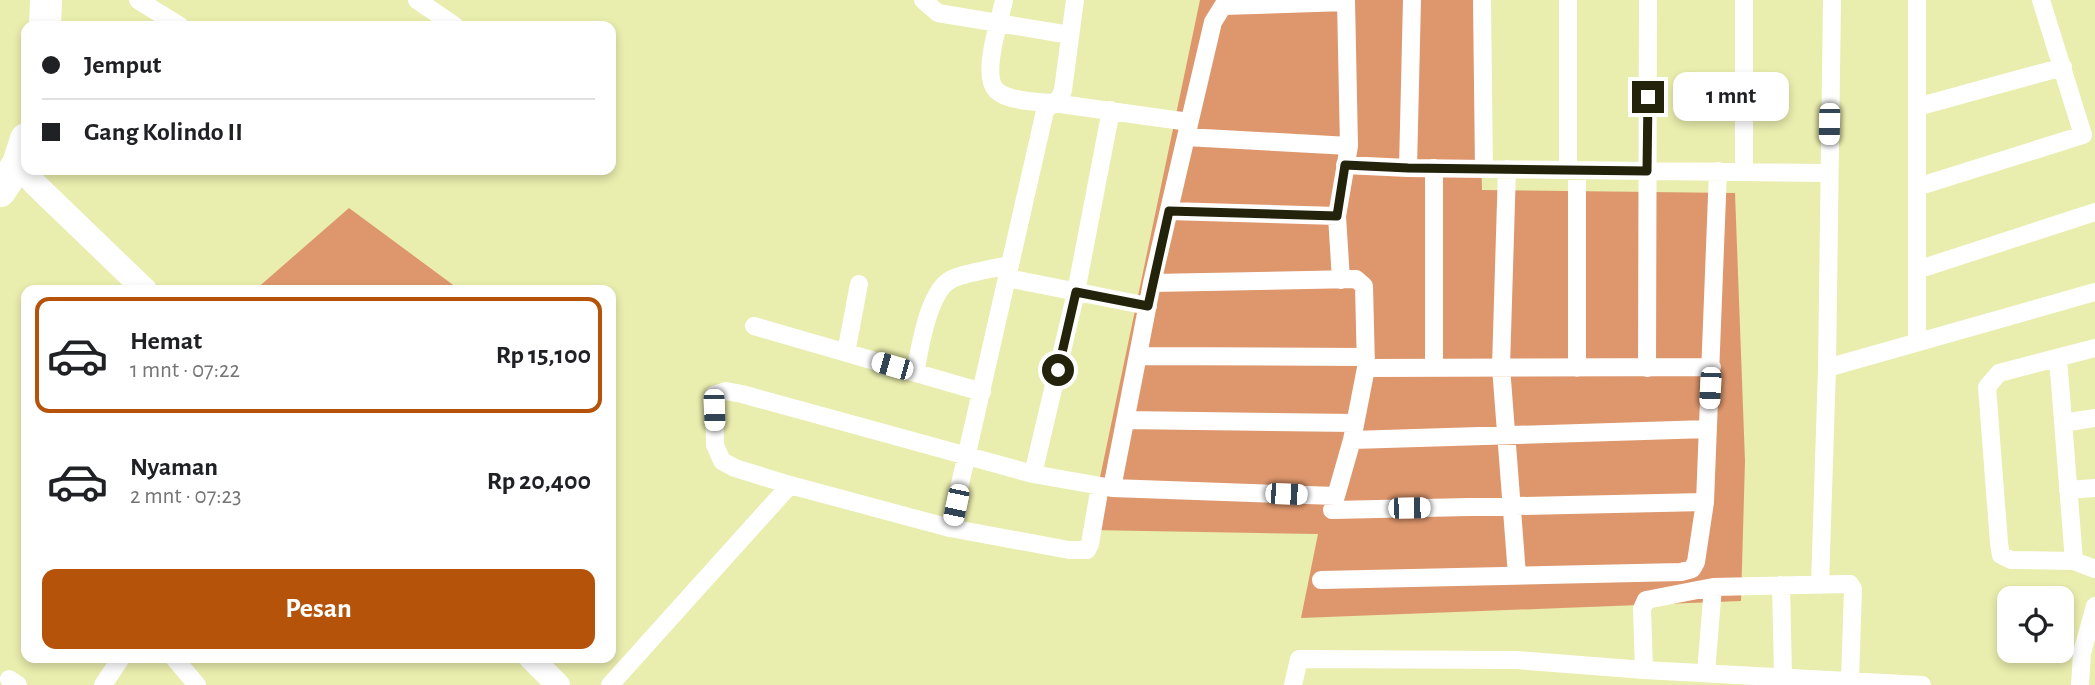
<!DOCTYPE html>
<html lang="id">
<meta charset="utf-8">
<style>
body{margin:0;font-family:"Alegreya Sans",sans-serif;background:#f2f2f2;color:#202124;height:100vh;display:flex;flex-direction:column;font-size:26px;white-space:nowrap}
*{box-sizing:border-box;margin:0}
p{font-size:23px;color:#757577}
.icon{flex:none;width:38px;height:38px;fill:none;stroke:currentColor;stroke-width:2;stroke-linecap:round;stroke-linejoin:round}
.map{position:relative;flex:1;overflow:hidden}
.sheet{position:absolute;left:21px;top:285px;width:595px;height:378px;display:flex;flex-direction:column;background:#fff;border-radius:14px;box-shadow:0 4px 10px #0003}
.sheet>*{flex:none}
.guide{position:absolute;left:21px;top:21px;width:595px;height:154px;border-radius:14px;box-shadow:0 4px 10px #0003;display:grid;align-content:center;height:154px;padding:0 21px;background:#fff}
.controls{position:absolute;left:1997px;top:586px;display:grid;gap:14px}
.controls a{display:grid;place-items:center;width:77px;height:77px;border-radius:14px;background:#fff;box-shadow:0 4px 10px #0003;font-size:35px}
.end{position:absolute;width:32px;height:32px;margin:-16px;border:9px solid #22230a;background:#fff;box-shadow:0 0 0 4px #fff}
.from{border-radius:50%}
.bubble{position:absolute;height:49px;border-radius:14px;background:#fff;box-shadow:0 4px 10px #0003;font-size:23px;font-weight:700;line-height:49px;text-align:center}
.car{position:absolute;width:21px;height:42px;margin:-21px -10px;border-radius:9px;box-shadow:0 0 5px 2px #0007;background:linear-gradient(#fff 24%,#345 0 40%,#fff 0 76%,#345 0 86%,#fff 0)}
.guide b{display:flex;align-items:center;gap:24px;height:66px;font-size:26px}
.guide b+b{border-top:2px solid #e0e0e0}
.guide i{width:18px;height:18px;background:#202124}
ul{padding:12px 0 0;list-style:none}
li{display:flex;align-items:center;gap:21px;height:116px;margin:0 14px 10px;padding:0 7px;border:4px solid transparent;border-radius:14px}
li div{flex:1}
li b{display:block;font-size:26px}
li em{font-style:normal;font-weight:700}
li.active{border-color:#b45309}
li>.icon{width:63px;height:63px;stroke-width:1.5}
.primary-button{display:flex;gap:14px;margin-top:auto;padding:14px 21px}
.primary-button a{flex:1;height:80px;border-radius:14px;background:#b45309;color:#fff;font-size:28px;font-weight:700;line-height:80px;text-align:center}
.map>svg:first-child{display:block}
.forest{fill:#de976d}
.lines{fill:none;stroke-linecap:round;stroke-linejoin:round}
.street{stroke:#fff;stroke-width:18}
.secondary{stroke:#fff;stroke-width:24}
.highway{stroke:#fff;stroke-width:32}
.route{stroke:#22230a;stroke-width:9}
</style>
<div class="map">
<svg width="2095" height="685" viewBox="0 0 2095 685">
<rect width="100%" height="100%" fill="#e9edad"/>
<path class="forest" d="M1200,0H1477L1482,190L1735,193L1745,461L1741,601L1301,618L1318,534L1089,530Z
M349,208L460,290H255Z"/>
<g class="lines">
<path class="street" d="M138,0L180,26
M417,0L455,26
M923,0L938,13L1070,35
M1004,0C1000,21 981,74 996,90C1006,101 1038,102 1053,103L1060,98L1063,90L1075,0
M1482,0L1484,169
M1568,0V170
M1917,0V342
M1346,2L1223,6L1213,22L1186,137L1349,146
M1917,107L2063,67
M1345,165L1408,168L1828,173
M1408,168L1412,0
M1507,169L1501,367L1517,575
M1744,172V0
M1917,187L2083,135L2041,0
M1169,211L1337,216
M1917,270L2095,212
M1007,278L1148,306
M1341,280L1337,216L1349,146L1346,0
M754,326L982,392
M2095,348L1999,373L1987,387L1999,543L2001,555L2011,560L2074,561L2095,569
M846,353L859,284
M1138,356L1366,357
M2058,358L2074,561
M1366,368L1712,367
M1434,368V168
M1577,368V170
M1647,368L1648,0
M1827,368L2095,292
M915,373C920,349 928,290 952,279C964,273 995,268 1010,265
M1125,420L1355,423
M2063,423L2095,418
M1352,440L1708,429
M1033,474L1076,292L1111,110
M1100,486L1090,544L1087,550H1069L950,528L790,485L735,468L722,461L715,445L714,395L726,391L742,394L1033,474L1112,488L1152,283L1186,137
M1112,488L1336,496L1352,440L1366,368L1364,286L1356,279L1152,283
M2068,490L2095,488
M1332,510L1705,502
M950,528L1045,111L1053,103L1189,122
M1321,580L1681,572L1692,569L1696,562L1705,502L1718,171
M1781,585L1783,676
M1820,585L1827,368L1832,0
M174,658L197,685
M1644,670L1642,609L1646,600L1713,587L1846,584H1850L1853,589L1850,680
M1706,673L1713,587
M9,679L18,685
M103,685L121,658
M610,685L790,485
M1293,685L1299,659L1516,660L1644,670L1922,685
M2080,685L2082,653L2095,606"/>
<path class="secondary" d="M18,164L35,184L145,290
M531,658L558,685"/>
<path class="highway" d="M45,26L46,0
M0,191L18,164L26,139"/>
</g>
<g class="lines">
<path class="route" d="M1058,370L1076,292L1148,306L1169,211L1337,216L1345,165L1408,168L1647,171L1648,97"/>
</g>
</svg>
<div class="controls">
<a><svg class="icon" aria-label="locate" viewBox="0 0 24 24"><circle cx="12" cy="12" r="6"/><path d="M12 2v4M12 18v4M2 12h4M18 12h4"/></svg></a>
</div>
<i class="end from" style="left:1058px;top:370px"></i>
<i class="end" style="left:1648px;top:97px"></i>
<div class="bubble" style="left:1673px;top:72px;width:116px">1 mnt</div>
<i class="car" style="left:1829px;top:124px;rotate:181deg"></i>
<i class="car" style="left:892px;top:366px;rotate:286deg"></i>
<i class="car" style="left:1710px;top:388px;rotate:183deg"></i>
<i class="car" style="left:714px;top:410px;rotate:178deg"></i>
<i class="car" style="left:1286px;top:494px;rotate:92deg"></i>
<i class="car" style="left:956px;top:505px;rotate:192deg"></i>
<i class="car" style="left:1409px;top:508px;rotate:89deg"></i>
<div class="guide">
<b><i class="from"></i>Jemput</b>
<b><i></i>Gang Kolindo II</b>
</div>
<section class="sheet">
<ul>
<li class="active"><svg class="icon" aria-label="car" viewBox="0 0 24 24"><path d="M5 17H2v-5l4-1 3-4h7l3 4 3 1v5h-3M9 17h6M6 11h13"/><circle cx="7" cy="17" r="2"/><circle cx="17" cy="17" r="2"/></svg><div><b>Hemat</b><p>1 mnt · 07:22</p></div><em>Rp 15,100</em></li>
<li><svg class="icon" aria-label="car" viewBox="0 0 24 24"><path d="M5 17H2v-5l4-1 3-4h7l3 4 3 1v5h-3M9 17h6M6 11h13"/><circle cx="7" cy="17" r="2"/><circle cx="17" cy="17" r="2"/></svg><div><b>Nyaman</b><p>2 mnt · 07:23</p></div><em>Rp 20,400</em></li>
</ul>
<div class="primary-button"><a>Pesan</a></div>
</section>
</div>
